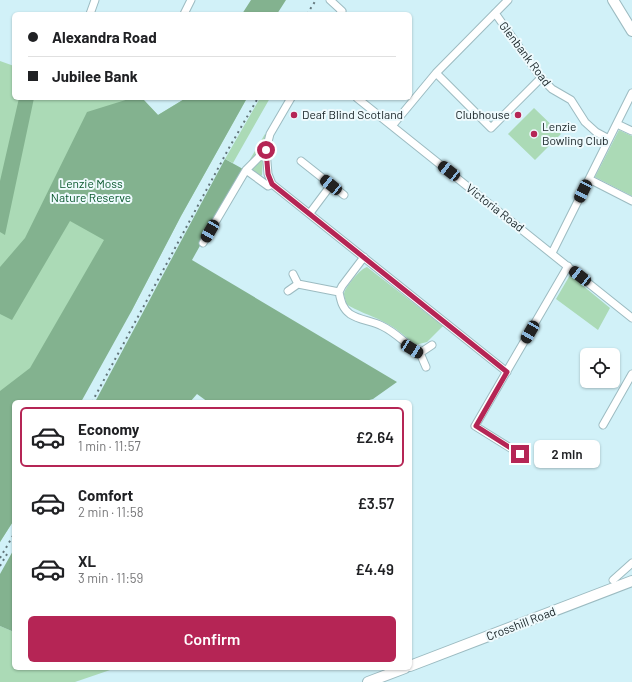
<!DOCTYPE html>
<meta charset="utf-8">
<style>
body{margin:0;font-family:Barlow,sans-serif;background:#f2f2f2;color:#202124;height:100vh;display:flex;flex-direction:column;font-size:15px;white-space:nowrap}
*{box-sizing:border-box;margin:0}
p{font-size:13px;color:#757577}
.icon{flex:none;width:22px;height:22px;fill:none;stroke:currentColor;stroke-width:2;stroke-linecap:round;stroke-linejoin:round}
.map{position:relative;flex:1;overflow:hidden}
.sheet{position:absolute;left:12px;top:400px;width:400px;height:270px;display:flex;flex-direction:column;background:#fff;border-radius:6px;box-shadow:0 1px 3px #0004}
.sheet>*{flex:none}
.hud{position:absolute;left:12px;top:12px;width:400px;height:88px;border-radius:6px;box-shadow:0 1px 3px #0004;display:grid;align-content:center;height:88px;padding:0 16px;background:#fff}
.buttons{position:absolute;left:580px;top:348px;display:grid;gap:8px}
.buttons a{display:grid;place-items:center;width:40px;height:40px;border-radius:6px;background:#fff;box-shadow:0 1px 3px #0004;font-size:20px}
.end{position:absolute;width:18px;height:18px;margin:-9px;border:5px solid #b52555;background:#fff;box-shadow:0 0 0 2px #fff}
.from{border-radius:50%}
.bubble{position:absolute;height:28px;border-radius:6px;background:#fff;box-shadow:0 1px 3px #0004;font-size:13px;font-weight:600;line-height:28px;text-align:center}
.car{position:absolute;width:12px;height:24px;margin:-12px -6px;border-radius:5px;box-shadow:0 0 3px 1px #0007;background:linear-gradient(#222 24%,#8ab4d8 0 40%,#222 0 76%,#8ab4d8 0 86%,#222 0)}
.hud b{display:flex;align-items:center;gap:14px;height:38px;font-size:15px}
.hud b+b{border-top:1px solid #e0e0e0}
.hud i{width:10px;height:10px;background:#202124}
ul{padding:7px 0 0;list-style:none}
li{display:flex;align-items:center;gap:12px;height:60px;margin:0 8px 6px;padding:0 8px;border:2px solid transparent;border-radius:6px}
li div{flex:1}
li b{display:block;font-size:15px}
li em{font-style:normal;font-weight:600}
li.active{border-color:#b52555}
li>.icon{width:36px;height:36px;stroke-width:1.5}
.button{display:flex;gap:8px;margin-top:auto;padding:8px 16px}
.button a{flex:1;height:46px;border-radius:6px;background:#b52555;color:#fff;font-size:16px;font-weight:600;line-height:46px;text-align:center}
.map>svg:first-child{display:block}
.green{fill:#abdab6}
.forest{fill:#83b28f}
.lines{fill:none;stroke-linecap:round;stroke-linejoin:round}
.minor-casing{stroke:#9cbbc1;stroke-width:9}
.secondary-casing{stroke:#9cbbc1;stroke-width:12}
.minor{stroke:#fff;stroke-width:7}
.secondary{stroke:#fff;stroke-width:10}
.rail{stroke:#62757a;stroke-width:2;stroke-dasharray:2 4;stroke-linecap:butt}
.route{stroke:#b52555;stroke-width:5}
.poi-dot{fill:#b52555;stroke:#eefafd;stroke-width:1.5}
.labels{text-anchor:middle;stroke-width:4;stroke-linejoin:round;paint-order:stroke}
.street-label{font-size:12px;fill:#162124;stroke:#eefafd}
.poi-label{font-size:12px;fill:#162124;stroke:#eefafd;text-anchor:start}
.park-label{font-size:12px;fill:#07572b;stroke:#eefafd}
</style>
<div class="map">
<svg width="632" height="682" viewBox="0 0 632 682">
<rect width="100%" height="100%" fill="#d1f1f8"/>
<path class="green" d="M0,61L14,66V98H142L158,115L186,98H247L181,216L131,312L14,402V520L0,542Z
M260,98H270L233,163L225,159Z
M534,108L561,134L535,160L508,134Z
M619,130L632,136V196L595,177Z
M265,134L266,135L263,149L251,162L249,161Z
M263,157L262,175L260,177L250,168Z
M367,267L443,326L427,342L415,345C405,336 395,327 382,321C370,315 357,311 346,304C346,301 344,296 344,294C345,287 361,268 367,267Z
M570,275L610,308L598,330L556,299Z
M0,626L14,632V668H116L75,682H0Z"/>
<path class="forest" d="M251,0H286L277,14H242Z
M19,98H34L5,235L0,232V181Z
M132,98H142L158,115L186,98H247L181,216L131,312L81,402H14V520L0,542V391L30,368L104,240L70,221L12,320L0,314V267L25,238L87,112Z
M225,159L243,169L192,260L397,382L373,399L362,402H208L197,394L190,402H95Z
M14,549V632L0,626V574Z"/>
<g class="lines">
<defs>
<path id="minor" d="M330,0L342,11L340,14
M495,13L541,78L552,89L571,100L585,122L596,132L609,139
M90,14L95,0
M184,14L191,0
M436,73L491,128L541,78
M357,98L632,318
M617,124L632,131
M392,126L436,73L508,0
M266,150L268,174L272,184
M301,161L344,195
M246,170L268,186L272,184L507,372
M589,179L632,201
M310,213L331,185
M203,243L246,170L266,150L270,134L291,98
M552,253L632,93
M364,257L342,286L339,292C341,301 342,308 350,314C359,320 372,321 382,326C397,333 406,345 420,353
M298,284L339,292
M288,291L298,284L293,274
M426,367L420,353L432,345
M603,425L632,374
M520,454L475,426L568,266
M613,580L632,563"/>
<path id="secondary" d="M613,0L632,31
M410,666L632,581
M368,682L405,668"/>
</defs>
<use href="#minor" class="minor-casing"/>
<use href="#secondary" class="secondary-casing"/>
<use href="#minor" class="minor"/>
<use href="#secondary" class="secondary"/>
<path class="rail" d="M307,14L316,0
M92,402L229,148L258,98
M0,558L14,534
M0,566L7,554"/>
</g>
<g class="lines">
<path class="route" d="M266,150L268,174L272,184L507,372L476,426L520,454"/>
</g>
<g class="poi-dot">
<circle cx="294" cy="115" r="4"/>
<circle cx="518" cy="115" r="4"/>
<circle cx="534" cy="134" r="4"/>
</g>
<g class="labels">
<g class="street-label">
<text transform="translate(525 54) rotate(53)" y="4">Glenbank Road</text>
<text transform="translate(495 208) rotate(38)" y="4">Victoria Road</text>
<text transform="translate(521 624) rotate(-21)" y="4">Crosshill Road</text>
</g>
<g class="poi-label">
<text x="302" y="119">Deaf Blind Scotland</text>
<text x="510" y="119" text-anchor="end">Clubhouse</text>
<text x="542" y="131">Lenzie<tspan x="542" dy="14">Bowling Club</tspan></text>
</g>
<g class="park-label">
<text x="91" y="188">Lenzie Moss<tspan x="91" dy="14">Nature Reserve</tspan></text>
</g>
</g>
</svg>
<div class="buttons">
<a><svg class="icon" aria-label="locate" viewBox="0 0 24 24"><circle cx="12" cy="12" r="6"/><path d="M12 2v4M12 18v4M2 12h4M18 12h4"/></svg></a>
</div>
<i class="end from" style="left:266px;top:150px"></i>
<i class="end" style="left:520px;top:454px"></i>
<div class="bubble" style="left:534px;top:440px;width:66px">2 min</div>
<i class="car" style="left:449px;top:171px;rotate:308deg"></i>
<i class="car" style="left:331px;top:185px;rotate:309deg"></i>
<i class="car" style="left:583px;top:191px;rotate:206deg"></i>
<i class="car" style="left:210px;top:231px;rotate:210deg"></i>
<i class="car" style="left:580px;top:276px;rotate:308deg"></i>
<i class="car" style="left:530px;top:332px;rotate:210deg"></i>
<i class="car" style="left:412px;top:349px;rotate:122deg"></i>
<div class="hud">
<b><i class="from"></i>Alexandra Road</b>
<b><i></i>Jubilee Bank</b>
</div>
<section class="sheet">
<ul>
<li class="active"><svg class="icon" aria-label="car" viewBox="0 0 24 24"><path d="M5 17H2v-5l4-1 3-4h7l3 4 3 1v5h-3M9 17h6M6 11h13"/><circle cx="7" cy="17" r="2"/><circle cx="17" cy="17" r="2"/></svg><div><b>Economy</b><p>1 min · 11:57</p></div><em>£2.64</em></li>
<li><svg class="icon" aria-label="car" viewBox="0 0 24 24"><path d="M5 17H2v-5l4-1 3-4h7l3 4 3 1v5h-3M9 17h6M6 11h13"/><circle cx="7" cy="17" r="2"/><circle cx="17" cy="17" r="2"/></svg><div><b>Comfort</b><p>2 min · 11:58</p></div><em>£3.57</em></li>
<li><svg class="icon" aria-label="car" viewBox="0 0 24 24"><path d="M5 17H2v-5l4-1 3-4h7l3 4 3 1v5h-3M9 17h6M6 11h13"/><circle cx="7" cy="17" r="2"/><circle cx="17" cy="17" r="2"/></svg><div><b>XL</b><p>3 min · 11:59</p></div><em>£4.49</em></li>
</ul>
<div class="button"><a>Confirm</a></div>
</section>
</div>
